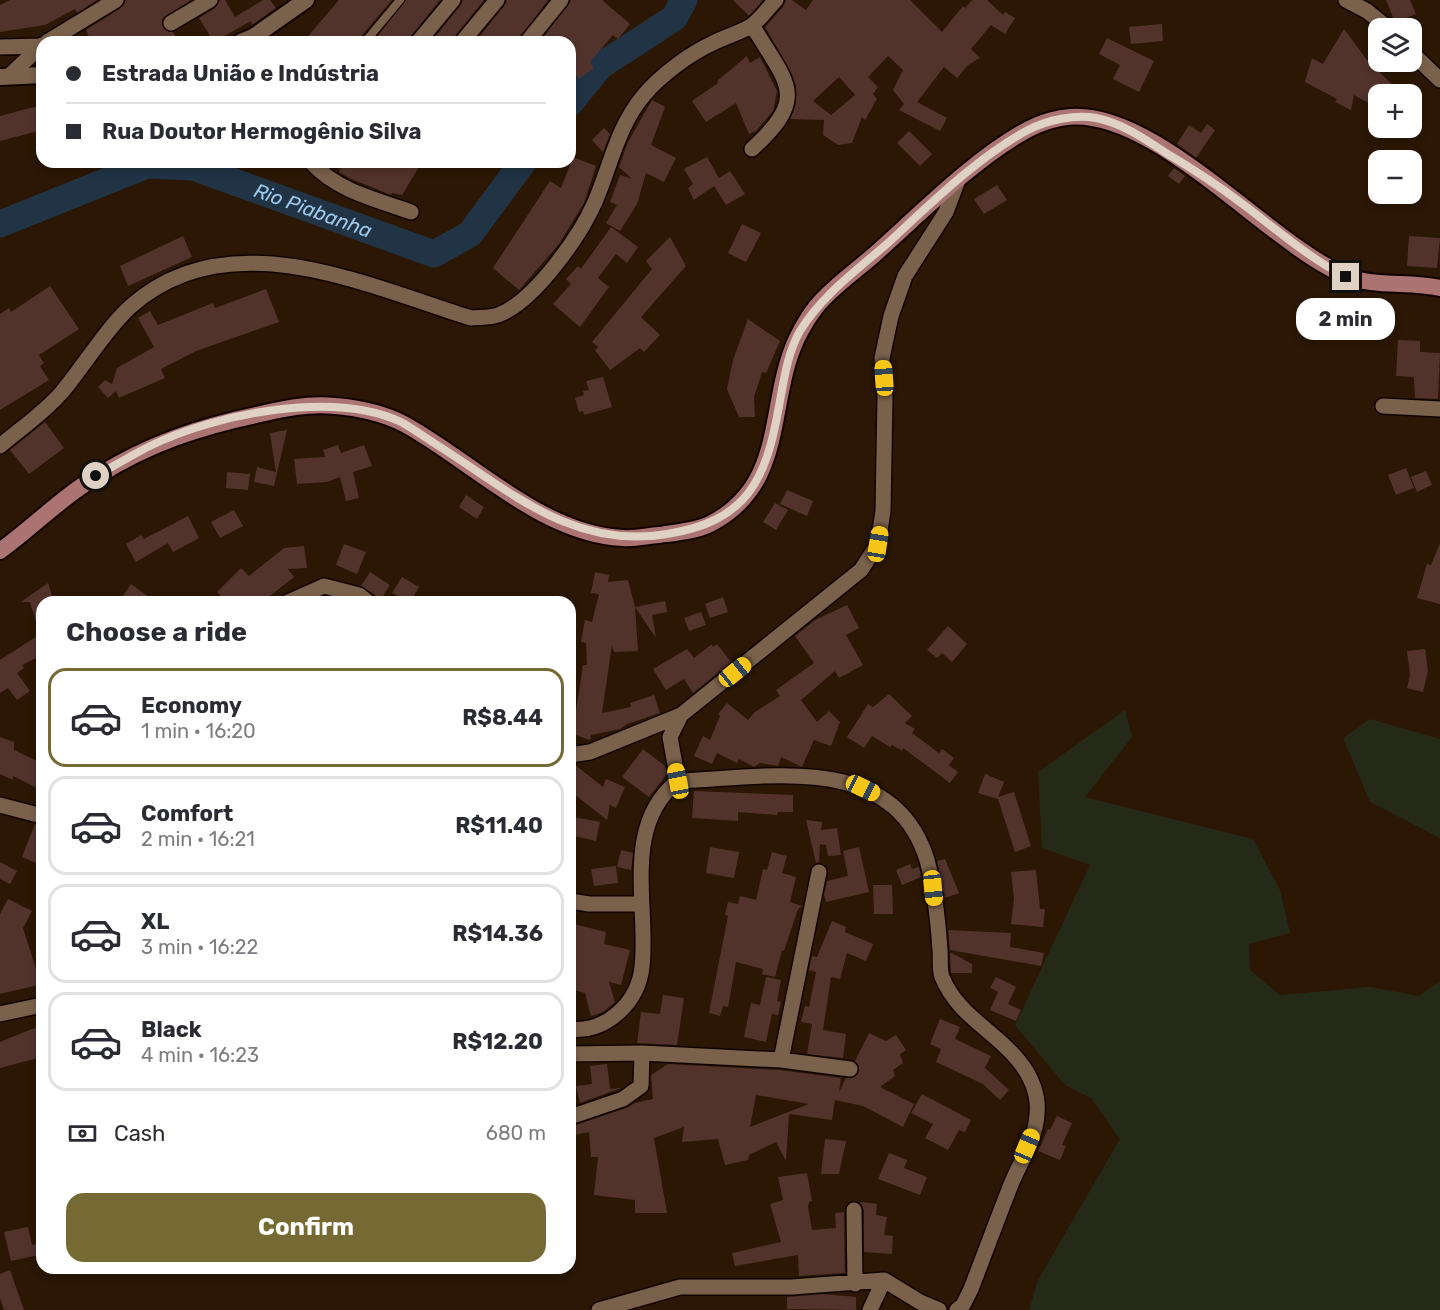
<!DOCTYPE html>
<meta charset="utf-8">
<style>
body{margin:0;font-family:Rubik,sans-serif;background:#f2f2f3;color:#2b2b33;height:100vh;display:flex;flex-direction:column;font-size:22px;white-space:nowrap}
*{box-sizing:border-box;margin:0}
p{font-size:20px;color:#7c7c81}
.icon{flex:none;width:33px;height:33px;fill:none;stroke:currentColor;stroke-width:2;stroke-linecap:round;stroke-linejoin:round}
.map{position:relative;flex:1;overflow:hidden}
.details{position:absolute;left:36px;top:596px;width:540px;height:678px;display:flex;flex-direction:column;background:#fff;border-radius:18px;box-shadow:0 3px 9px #0003}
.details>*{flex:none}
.hud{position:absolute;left:36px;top:36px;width:540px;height:132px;border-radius:18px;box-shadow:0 3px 9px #0003;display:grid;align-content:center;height:132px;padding:0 30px;background:#fff}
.buttons{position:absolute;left:1368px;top:18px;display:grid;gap:12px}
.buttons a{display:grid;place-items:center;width:54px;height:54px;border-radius:12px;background:#fff;box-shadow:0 3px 9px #0003;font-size:30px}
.end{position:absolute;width:27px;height:27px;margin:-14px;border:8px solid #dfd1c4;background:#111;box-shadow:0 0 0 3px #111}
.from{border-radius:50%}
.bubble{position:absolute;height:42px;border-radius:18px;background:#fff;box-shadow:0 3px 9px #0003;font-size:20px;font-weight:700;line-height:42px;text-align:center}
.car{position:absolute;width:18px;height:36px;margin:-18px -9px;border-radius:8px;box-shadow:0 0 4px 2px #0007;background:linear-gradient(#f5c518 24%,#345 0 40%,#f5c518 0 76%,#345 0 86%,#f5c518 0)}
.hud b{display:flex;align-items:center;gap:21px;height:57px;font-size:22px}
.hud b+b{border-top:2px solid #e1e1e2}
.hud i{width:15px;height:15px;background:#2b2b33}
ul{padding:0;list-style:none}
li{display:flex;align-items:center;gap:18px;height:99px;margin:0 12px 9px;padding:0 18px;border:3px solid #e1e1e2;border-radius:18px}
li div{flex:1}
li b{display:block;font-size:22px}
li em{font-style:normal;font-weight:700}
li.on{border-color:#766a34}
li>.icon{width:54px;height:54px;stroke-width:1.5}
h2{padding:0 30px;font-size:27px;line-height:72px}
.pay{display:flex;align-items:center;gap:15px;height:66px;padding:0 30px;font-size:22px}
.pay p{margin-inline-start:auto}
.cta{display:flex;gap:12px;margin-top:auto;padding:12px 30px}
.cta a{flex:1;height:69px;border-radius:18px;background:#766a34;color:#fff;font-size:24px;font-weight:700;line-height:69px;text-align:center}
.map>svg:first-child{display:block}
.green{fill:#252a18}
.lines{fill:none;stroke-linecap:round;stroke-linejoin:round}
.river{stroke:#203445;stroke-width:27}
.building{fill:#52332c;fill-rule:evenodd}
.service-casing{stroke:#130300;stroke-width:10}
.minor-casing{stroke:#130300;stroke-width:18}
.tertiary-casing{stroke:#130300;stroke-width:20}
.primary-casing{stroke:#130300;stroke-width:20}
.service{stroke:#7a614b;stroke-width:8}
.minor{stroke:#7a614b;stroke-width:15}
.tertiary{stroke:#7a614b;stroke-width:16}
.primary{stroke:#ab7473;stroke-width:16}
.route{stroke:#dfd1c4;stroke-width:8}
.labels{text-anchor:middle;stroke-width:6;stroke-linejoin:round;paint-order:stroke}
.water-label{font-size:20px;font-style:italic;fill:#9dc8ee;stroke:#0d0501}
</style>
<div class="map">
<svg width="1440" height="1310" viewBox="0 0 1440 1310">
<rect width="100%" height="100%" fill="#2b1703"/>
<path class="green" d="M1125,710L1132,737L1085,797L1253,839L1280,890L1290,933L1249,944L1250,970L1280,995L1370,987L1419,996L1440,981V1310H1029L1038,1280L1120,1139L1091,1098L1065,1085L1015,1025L1090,865L1042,848L1038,772Z
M1370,719L1440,739V838L1370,802L1343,738Z"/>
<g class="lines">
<g class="river">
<path d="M570,103L600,66L674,18L684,0"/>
<path id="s1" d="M0,224L147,165L193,167L434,254L470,234L523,162"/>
</g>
</g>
<path class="building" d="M10,0H97L77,13L75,9L45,25L0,32V5Z
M126,0H191L162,19L163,28L173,32L179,42H92L86,30L121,8Z
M220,0H225L235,17L263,0H270L276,8L252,25L251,21L214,42L199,18L215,8Z
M339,0H392L356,42H303Z
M406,0H440L411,36L408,42H383L377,37Z
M463,0H484L455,36L452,42H431L460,6Z
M507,0H548L517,42H475L504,6Z
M571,0H602L630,24L618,39L613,35L590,62L594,68L579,79L570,68V42H540Z
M733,0H763L749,16Z
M786,0H792L806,10L813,0H910L942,32L963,6L965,8L972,0H987L1003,15L1005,12L1015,18L1005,34L991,25L971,49L980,58L968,65L957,78L944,67L917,102L947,118L940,131L899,110L904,104L893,90L903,70L888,56L868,77L878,87L873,94L877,99L865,120L862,117L852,143L838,145L823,135L824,120L790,119L796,103V86L791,72L765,27L783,7ZM839,77L855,95L831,115L813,101Z
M1386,0H1410L1416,14L1395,22Z
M1162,24L1163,41L1131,44L1129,27Z
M1344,29L1367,60L1402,94H1378V108L1354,95L1351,110L1335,102L1337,99L1305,82L1312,58L1323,64Z
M1107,38L1154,61L1139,92L1113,79L1120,65L1099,54Z
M747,56L750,63L760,57L777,91L773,111L756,131L749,134L736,103L706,122L692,101L718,83L717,81Z
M652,100L665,107L651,145L676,158L664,182L646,173L637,204L620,231L606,223L617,205L610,202L620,175L632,179L619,167L628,142Z
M42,105V130L0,141V116Z
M1207,124L1215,130L1196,158L1177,144L1189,125L1201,133Z
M604,128L610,134L603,152L592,140Z
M909,131L932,154L920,166L897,143Z
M573,157L596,166L584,203L559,244L519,290L493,268L550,181L561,188Z
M707,157L719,178L730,171L745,194L726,205L714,186L694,200L688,188L693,184L684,169Z
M342,162H422L402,195L392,193L391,195L349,178L339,172Z
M1174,168L1185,176L1179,184L1168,176Z
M997,185L1007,200L984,214L974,199Z
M742,224L761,233L746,262L728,253Z
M611,227L638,247L627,263L616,254L598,278L609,287L580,327L553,304L571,284L566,279L578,266L581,269Z
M183,236L192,257L128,286L120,266Z
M1409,236L1440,238L1437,268L1407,266Z
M670,237L686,266L641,317L660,335L644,352L640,348L610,370L595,350L598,347L592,342L652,269L646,261Z
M50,286L79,329L39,355L44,363L40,366L49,380L0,410V314L9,308L11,312Z
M266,289L279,322L196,351L161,369L165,378L119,398L116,391L108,398L98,387L105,380L112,384L117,368L154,347L138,318L150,311L158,325L213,303L215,308Z
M1355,299L1371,300L1370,326L1353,325Z
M748,319L780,341L766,373L762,372L754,397L755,417H739L727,389L733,360Z
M1398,340L1420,341V352L1440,353L1438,399L1415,398L1414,377L1396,376Z
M603,377L612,407L584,415L583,411L579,412L575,398L584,395L583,391L589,390L586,381Z
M45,422L64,448L29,474L10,450Z
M287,430L274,486L254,482L257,467L276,472L270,433Z
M338,445L341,453L364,445L372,466L353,472L359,498L346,501L340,477L327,482L297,484L294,459L325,457L323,450Z
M1406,468L1414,488L1396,495L1388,475Z
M1426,471L1432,485L1417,492L1411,477Z
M227,472L250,474L248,490L226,488Z
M787,490L813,501L807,516L780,504Z
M466,495L484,507L477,519L459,507Z
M775,503L788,510L776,530L763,522Z
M234,510L243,526L220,538L211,522Z
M188,516L199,538L173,552L168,543L136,562L126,544L141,535L144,539Z
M1440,543V604L1417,598L1427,564L1431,565Z
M344,544L366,552L357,574L336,565Z
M304,546L307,568L288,569L294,577L262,602H227L217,592L241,568L249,576L284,548Z
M370,572L390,585L381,599L361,586Z
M595,572L609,575L608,582L628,580L635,607L638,651L614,652L612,645L602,713L631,707L630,703L654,695L660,713L627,724L620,729L591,735L590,740L570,733V709L576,711L583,665H587L586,643L581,642L585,620L592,622L599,594L591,593Z
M402,577L419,587L410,602L392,593Z
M48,583L54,602H42V632H39L30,602H21Z
M131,584L156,602H119Z
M723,597L728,612L710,618L705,604Z
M665,601L667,612L652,615L656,638L635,607Z
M847,605L859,628L846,635L863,665L839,678L835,671L801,700L817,722L829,711L840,722L831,746L814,740L802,767L781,757L778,766L760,763L754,767L739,759L737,763L717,753L712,764L694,756L703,736L710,740L720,716L718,714L727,703L748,720L755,712L780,696L776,690L814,663L795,636L815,620Z
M701,612L706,625L689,631L684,618Z
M948,626L967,644L952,662L942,653L937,658L927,650Z
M42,633V655L22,665L24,668L17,673L30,691L17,700L8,688L0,693V660Z
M712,644L713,647L717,644L731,662L693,693L684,679L666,690L653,669L687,649L694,658Z
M1425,649L1428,671L1423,692L1407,688L1410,675L1407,651Z
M889,694L912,716L905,723L915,729L912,733L939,753L942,749L954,758L949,765L958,772L950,783L903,748L902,751L892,745L890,747L872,736L864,748L847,737L868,704L873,707Z
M0,737L14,742V750L41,763V790L13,776V780L0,774Z
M643,749L665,766L667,774L649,797L622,777Z
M574,764L603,787L606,779L625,787L616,808L610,805L607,820L570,791V765Z
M985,774L1004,782L998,797L1014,792L1031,846L1015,852L998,799L978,793Z
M694,791L793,795V812H778L777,815L738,812V821L692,818Z
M574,817L600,822L596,841L570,835Z
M806,820L822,822L821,830L837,828L841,855L828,856L826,845L820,844L819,862L816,863Z
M35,824L40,826V865L22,857Z
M710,847L739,852L734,878L706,873Z
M859,847L869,892L826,902L824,895L827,881L848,876L843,851Z
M621,850L633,853L631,870L617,867Z
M772,852L787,856L782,873L796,877L790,902L802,906L798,909L784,951L782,950L775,977L762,974L763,969L736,962L728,1007L723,1006L720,1016L709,1013L728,916L725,915L728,902L738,904L740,896L756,900L763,869L767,870Z
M945,859L959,893L945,898L937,861Z
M0,862L17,871L10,884L0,879Z
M910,864L912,869L919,867L921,877L902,885L896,870Z
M616,866L618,883L594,886L591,869Z
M1036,870L1040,909H1045L1043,927L1011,924L1014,899L1011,872Z
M873,885H892L893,914H874Z
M8,899L32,911L23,928L36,969L42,968V984L0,994V914Z
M832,921L846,927L845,932L873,944L866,961L847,953L840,979L831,977L823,1030L846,1034L843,1058L807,1054L812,1024L801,1022L805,1006L809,1007L816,972L809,970L812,956L817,957Z
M570,923L606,932L604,944L630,950L621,985L609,982L615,1002L603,1012L591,1016L585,993L570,989Z
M948,930L1011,933L1010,947L1044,953L1041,966L950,950Z
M950,952L972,964V973H951Z
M766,977L781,980L777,1001L781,1002L778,1015L772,1014L766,1042L744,1037L751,1003L760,1005Z
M996,977L1016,987L1008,1004L1021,1010L1016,1021L990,1010L998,992L990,988Z
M663,995L684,998L677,1045L637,1043L641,1012L660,1014Z
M940,1019L960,1027L955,1039L991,1056L985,1068L1009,1090L1000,1100L983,1084L936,1062L941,1049L930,1044Z
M42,1025V1057L0,1068V1042Z
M869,1033L886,1041L896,1035L906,1050L900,1054L903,1063L893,1070L895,1076L880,1087L914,1104L903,1127L863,1106L835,1100L832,1120L789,1114L786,1161L776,1142L749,1155L748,1160L725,1165L718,1139L682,1142L684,1127L654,1138L667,1213H635V1200L594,1195L598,1157H591L589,1132L570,1136V1127L626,1108L635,1103L653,1099L651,1075L668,1064L780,1070L841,1078L839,1092L846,1078L858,1074L859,1066L855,1061ZM756,1095L809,1104L750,1127Z
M607,1064L610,1089L621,1088L580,1103L576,1086L592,1084L590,1066Z
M922,1094L971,1120L965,1132L959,1130L948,1150L925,1138L933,1124L911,1113Z
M1057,1116L1072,1123L1062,1145L1066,1146L1060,1160L1038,1151L1048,1129L1050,1130Z
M825,1139L846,1141L839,1174H821Z
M889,1153L907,1160L904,1168L927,1177L920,1195L878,1179Z
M807,1173L812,1201L809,1202L808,1207L812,1230L836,1228L835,1213L844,1212L845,1273L799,1276L798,1255L735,1266L732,1253L781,1242L770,1204L783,1200L778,1177Z
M860,1202L877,1204L876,1215L887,1217L884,1235L893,1236L892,1254L864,1252V1210Z
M28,1227L32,1245L36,1244L38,1255L11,1261L4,1232Z
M10,1270L24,1310H4L0,1298V1274Z
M822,1294L856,1297V1310L787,1309V1297Z"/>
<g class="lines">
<defs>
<path id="service" d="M365,42L400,0"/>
<path id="minor" d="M1346,0L1367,11L1388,28
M171,23L210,0
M47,42L116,0
M418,42L453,0
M462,42L497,0
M527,42L561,0
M0,47L41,46
M1412,53L1440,80
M9,76L42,45
M752,149C810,96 787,84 752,25
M311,162C337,191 375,199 411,212
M1383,406L1440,409
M0,446C20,429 45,412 62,392C83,367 106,329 130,307C227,219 365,285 471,318C479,317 490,318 498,315C534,302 580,236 595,202C611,165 617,127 644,95C661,75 689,54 713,43C725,37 739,33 751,26C760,20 768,8 776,0
M288,602L324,586L359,595L368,602
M570,755L590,752L681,715
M678,781L670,737L681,715L861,570L878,544L883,511L885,397L882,358L891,316L905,276L946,212L958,180
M0,805L42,816
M570,901L589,904H640
M0,1014L42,1005
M570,1029C606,1033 638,1003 642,967C649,908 621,825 678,781C766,778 893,750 927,860C935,889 938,921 940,950C941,959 939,969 942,977C958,1016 994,1030 1018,1060C1031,1075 1039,1095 1037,1114C1036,1138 1021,1161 1012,1182C998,1217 985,1253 971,1289L963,1305L957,1310
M570,1054L642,1053L781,1060L850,1069
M781,1060L819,872
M570,1117L623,1099L641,1086L642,1053
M854,1210L855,1284
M599,1310L680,1287H792L884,1280L920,1302L939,1310
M870,1310L884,1280"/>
<path id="tertiary" d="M241,42L253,37L306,0
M0,77L42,75"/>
<path id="primary" d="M0,551C33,527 63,496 99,475C149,444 199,427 256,415C282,409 308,403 335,406C358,408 383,413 404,424C472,461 541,534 623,538C634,539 647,536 658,535C674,533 696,531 710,524C788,484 766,404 797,338C802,328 809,316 816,307C832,287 856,271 875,254C920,214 975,158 1027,130C1036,125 1051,120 1061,118C1149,101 1266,242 1344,275C1374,288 1408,281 1440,288"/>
</defs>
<use href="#service" class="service-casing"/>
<use href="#minor" class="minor-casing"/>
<use href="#tertiary" class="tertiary-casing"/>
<use href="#primary" class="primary-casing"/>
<use href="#service" class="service"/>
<use href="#minor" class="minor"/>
<use href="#tertiary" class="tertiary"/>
<use href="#primary" class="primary"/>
</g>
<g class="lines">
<path class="route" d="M96,476C114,466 132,455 150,446C215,414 333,390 401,422C412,428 423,436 434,443C509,490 572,550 667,534C747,521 766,481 779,406C784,380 787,354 800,331C822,295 857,270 888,243C928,206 980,155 1028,130C1047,120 1075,114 1096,118C1122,123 1145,139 1166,153C1193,169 1219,186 1244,205C1277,230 1309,258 1346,277"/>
</g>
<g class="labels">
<g class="water-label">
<text dy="7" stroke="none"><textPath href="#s1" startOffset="332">Rio Piabanha</textPath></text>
</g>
</g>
</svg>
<div class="buttons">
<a><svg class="icon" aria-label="layers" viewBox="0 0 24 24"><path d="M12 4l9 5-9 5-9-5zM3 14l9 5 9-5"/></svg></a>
<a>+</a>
<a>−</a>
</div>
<i class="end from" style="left:96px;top:476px"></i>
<i class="end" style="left:1346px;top:277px"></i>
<div class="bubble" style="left:1296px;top:298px;width:99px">2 min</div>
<i class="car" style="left:884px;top:378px;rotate:356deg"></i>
<i class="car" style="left:878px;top:544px;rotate:9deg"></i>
<i class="car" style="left:735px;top:672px;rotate:51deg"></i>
<i class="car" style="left:678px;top:781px;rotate:349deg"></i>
<i class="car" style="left:863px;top:788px;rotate:116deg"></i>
<i class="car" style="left:933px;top:888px;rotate:174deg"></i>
<i class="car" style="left:1027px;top:1146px;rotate:23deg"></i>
<div class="hud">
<b><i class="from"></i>Estrada União e Indústria</b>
<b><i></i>Rua Doutor Hermogênio Silva</b>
</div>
<section class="details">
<h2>Choose a ride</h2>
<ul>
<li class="on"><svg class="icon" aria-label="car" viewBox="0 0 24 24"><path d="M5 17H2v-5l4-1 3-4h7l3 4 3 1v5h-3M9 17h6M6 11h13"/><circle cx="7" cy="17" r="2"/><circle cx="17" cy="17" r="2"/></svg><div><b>Economy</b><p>1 min · 16:20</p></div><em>R$8.44</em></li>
<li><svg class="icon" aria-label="car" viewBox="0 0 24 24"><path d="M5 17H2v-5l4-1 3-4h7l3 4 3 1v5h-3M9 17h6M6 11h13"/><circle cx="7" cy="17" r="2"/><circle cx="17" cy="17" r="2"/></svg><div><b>Comfort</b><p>2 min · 16:21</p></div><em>R$11.40</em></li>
<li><svg class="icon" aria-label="car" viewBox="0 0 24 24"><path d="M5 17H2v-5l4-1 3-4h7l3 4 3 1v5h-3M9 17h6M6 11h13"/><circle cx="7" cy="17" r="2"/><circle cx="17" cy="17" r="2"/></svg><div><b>XL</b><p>3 min · 16:22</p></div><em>R$14.36</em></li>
<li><svg class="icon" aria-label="car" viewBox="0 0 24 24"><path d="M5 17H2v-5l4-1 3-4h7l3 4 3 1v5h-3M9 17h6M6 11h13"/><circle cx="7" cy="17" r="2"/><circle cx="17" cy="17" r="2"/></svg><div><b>Black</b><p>4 min · 16:23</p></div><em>R$12.20</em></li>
</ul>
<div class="pay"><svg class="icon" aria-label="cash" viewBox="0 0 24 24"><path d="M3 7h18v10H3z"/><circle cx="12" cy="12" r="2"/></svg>Cash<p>680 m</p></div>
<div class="cta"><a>Confirm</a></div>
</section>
</div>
